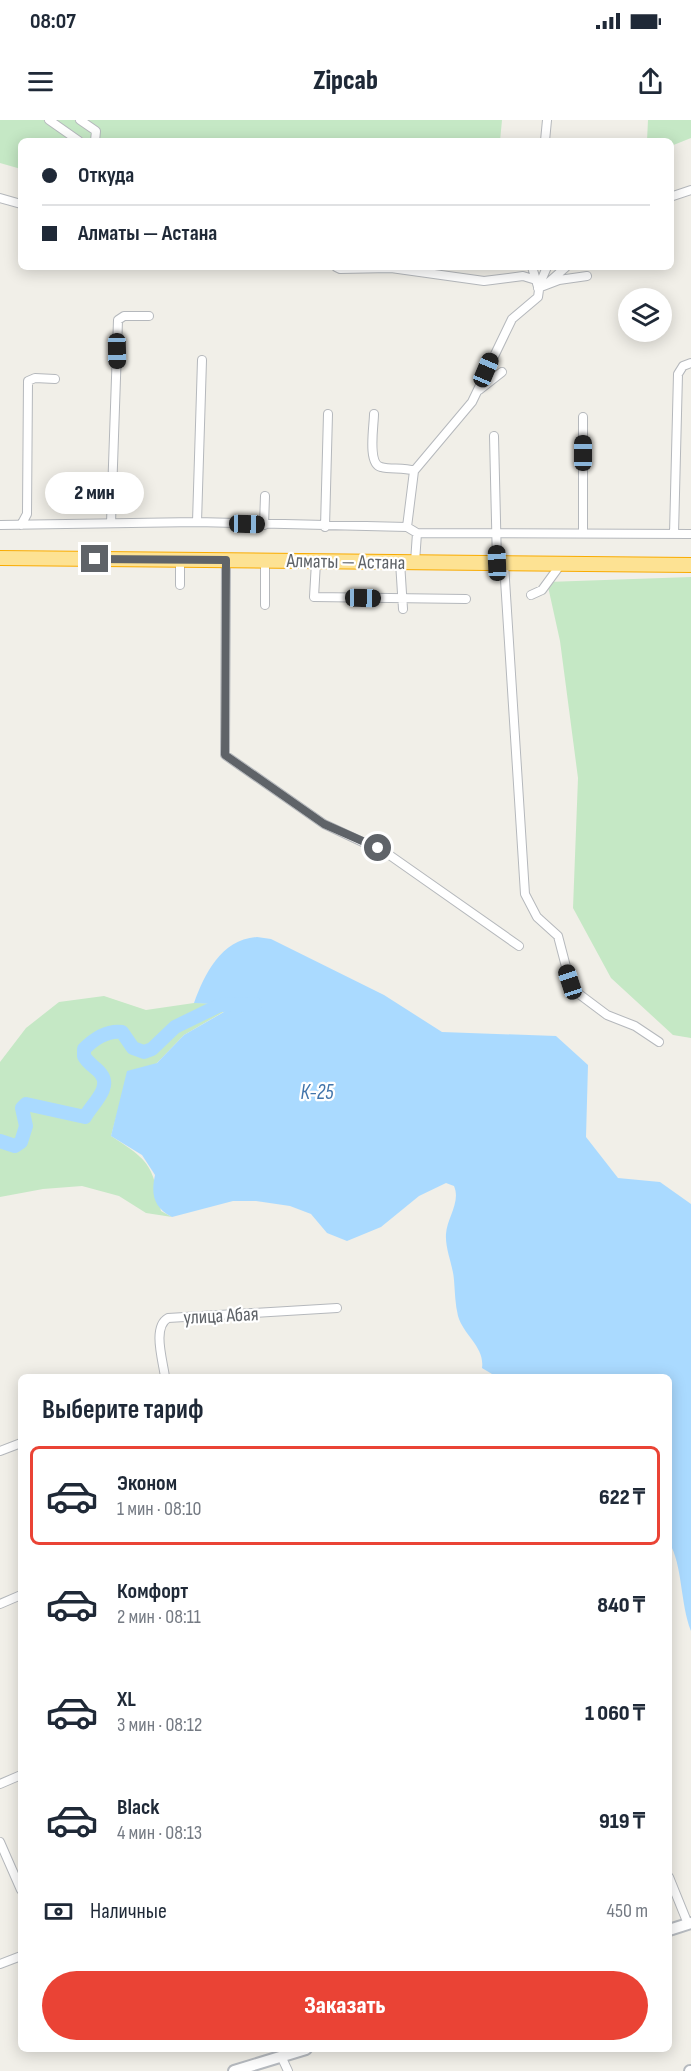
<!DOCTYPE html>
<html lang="ru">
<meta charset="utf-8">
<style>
body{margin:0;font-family:"Sofia Sans Condensed",sans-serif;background:#f2f2f3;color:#1f2937;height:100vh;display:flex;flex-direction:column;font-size:22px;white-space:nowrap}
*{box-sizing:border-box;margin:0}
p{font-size:20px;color:#747a83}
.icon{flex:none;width:33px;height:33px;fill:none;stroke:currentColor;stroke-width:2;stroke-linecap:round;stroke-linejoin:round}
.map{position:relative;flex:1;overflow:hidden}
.panel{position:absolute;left:18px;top:1254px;width:654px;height:678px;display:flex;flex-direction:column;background:#fff;border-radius:9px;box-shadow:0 3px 15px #0003}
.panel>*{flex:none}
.guide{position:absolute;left:18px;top:18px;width:656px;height:132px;border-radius:9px;box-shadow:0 3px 15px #0003;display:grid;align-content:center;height:132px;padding:0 24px;background:#fff}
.tools{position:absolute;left:618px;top:168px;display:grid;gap:12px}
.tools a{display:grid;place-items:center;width:54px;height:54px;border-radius:50%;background:#fff;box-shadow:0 3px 15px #0003;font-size:30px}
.end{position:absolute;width:27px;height:27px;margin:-14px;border:8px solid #5f6368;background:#fff;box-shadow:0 0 0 3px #fff}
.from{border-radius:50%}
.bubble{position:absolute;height:42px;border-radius:21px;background:#fff;box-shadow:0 3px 15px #0003;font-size:20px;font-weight:800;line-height:42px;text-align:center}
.car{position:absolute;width:18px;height:36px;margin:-18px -9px;border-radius:8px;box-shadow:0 0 4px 2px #0007;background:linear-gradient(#222 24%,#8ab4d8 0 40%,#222 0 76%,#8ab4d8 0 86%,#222 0)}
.guide b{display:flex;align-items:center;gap:21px;height:57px;font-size:22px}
.guide b+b{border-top:2px solid #e0e1e3}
.guide i{width:15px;height:15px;background:#1f2937}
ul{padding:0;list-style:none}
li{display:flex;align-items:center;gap:18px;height:99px;margin:0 12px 9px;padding:0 12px;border:3px solid transparent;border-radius:9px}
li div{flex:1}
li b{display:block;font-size:22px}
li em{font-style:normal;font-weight:800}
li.selected{border-color:#ea4335}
li>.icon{width:54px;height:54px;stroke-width:1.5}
h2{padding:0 24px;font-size:27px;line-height:72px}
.pay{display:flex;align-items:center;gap:15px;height:66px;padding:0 24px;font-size:22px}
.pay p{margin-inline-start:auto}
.button{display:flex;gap:12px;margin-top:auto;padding:12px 24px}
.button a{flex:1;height:69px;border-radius:36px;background:#ea4335;color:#fff;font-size:24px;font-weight:800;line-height:69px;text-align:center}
.status{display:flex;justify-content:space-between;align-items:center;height:42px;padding:0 30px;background:#fff;direction:ltr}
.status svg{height:16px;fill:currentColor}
header{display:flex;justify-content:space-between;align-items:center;height:78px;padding:0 24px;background:#fff;font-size:27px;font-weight:800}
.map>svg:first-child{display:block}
.green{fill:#c5e8c5}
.water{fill:#aadaff}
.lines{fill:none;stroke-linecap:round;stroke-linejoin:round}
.river{stroke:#aadaff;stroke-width:14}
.street-casing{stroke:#b5b8bc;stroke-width:10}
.secondary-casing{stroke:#b6babf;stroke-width:14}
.highway-casing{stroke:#f9ab00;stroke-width:16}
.street{stroke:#fff;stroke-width:8}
.secondary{stroke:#fff;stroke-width:10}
.highway{stroke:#fde293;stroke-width:14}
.route{stroke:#5f6368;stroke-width:8}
.labels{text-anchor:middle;stroke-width:4.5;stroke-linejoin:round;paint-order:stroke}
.street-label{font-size:20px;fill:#5f6368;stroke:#fff}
.water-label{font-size:21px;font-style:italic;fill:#4174aa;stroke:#fff}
</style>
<div class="status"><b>08:07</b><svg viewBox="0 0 49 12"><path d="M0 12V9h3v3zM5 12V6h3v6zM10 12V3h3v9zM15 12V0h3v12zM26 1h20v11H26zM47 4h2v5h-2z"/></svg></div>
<header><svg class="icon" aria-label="menu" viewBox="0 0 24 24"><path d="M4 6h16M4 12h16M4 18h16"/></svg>Zipcab<svg class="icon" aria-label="share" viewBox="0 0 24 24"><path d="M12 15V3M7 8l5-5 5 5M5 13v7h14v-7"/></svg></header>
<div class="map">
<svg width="691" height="1951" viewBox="0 0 691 1951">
<rect width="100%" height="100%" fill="#f1efe8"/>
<path class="green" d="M0,0H502L500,21H21V49L0,43Z
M648,0H691V18L671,26L670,21H647Z
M691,457V918L673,915L611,858L573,788L578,658L560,521L547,462Z
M104,876L146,890L194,883L237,884L184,915L157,943L120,983L111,1016C150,1041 153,1045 161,1091L172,1097L146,1093L119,1076L82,1066L43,1069L0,1077V942L26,908L59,882Z"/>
<path class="water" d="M257,817L271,819L384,875L442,912L556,916L588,945L586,1017L618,1058L660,1062L691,1084V1511C680,1483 683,1446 669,1422V1257H497L482,1248C485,1227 464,1216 458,1196C455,1184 455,1172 454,1160C453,1145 445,1129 446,1114C447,1098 461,1082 454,1066L446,1063L419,1076L381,1107L347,1121L327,1113L311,1094L290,1086L256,1081H233L172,1097C153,1087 151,1074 155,1055L142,1035L111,1016L127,951L157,943L184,915L236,885L194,883C205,853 221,820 257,817Z"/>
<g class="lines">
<path class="river" d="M0,1021L15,1026L21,1022L26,1006L22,988L26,984L85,997C92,984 112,968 101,954C96,947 88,944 84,936V929C94,919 107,910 122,912L133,928L144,932L152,929L175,907L220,885L255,884"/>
<defs>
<path id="street" d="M49,0L79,21
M80,0L96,11L95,21
M545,21L547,0
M670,77L691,70
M0,78L21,84
M336,147L340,149L391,148L484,161L523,156L536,160
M549,162L566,147
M538,168L559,160L587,156
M538,168L547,147
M479,270L502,252
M374,294C374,306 367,344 381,347C391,350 403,347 414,351
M494,316L497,443
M197,402L202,240
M111,403L118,200L124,196H149
M0,405L197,402L407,407L417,413L691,414
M21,405L27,394L28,261L35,258L55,259
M264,405L265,376
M325,407L328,294
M407,407L414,351L472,282L512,199L538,177L539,170L532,147
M583,413V297
M674,414L678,254L683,246L691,243
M226,440L225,635L324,704L388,734L519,826
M265,440V485
M316,442L314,477L466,479
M400,442L403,489
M415,442L417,413
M504,444L525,774L537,797L558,816L570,862L579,874L607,895L635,906L659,922
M180,465V440
M531,475L542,470L561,444
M165,1257C163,1241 152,1207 168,1198L337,1188
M0,1331L21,1323
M0,1484L21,1475
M0,1664L21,1655
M0,1722L21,1770
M669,1757L688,1804
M0,1844L21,1836
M281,1936L288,1951"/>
<path id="secondary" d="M669,1810L691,1803
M234,1951L306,1929
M690,1951H691"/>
<path id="highway" d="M0,438L691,445"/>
</defs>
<use href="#street" class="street-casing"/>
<use href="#secondary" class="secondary-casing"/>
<use href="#highway" class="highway-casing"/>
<use href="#street" class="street"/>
<use href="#secondary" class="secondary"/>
<use href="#highway" class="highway"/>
</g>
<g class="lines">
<path class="route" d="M95,439L226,440L225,635L324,704L378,728"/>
</g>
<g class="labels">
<g class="street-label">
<text transform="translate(346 441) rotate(1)" y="7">Алматы — Астана</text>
<text transform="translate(221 1195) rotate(-3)" y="7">улица Абая</text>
</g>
<g class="water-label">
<text x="317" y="979">К-25</text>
</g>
</g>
</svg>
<div class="tools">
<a><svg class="icon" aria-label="layers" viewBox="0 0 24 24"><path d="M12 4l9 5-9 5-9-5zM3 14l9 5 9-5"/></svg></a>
</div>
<i class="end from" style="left:378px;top:728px"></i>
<i class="end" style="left:95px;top:439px"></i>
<div class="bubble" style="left:45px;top:352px;width:99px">2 мин</div>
<i class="car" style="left:117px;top:231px;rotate:179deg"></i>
<i class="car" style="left:486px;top:250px;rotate:23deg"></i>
<i class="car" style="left:583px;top:333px;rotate:0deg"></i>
<i class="car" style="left:247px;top:404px;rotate:91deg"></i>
<i class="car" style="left:497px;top:443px;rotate:358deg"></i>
<i class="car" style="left:363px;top:478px;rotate:91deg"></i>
<i class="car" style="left:570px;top:862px;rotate:342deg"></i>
<div class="guide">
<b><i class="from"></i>Откуда</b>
<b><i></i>Алматы — Астана</b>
</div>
<section class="panel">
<h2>Выберите тариф</h2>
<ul>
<li class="selected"><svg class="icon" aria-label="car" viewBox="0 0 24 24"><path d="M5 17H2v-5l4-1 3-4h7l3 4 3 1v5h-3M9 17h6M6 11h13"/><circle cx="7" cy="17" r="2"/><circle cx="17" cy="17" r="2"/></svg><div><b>Эконом</b><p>1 мин · 08:10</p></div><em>622 ₸</em></li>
<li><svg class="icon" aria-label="car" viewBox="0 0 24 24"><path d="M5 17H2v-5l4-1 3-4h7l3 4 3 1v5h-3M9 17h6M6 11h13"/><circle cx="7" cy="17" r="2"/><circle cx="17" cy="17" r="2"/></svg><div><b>Комфорт</b><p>2 мин · 08:11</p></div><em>840 ₸</em></li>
<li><svg class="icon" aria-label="car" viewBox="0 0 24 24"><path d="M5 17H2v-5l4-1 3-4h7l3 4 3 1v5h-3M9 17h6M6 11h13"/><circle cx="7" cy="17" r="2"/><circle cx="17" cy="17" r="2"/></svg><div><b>XL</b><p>3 мин · 08:12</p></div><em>1 060 ₸</em></li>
<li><svg class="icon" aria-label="car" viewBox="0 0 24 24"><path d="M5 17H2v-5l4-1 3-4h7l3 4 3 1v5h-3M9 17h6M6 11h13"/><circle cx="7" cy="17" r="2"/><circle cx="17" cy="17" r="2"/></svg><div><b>Black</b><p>4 мин · 08:13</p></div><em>919 ₸</em></li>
</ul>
<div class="pay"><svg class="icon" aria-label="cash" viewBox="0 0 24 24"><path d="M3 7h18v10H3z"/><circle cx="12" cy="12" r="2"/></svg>Наличные<p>450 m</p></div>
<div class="button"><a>Заказать</a></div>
</section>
</div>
